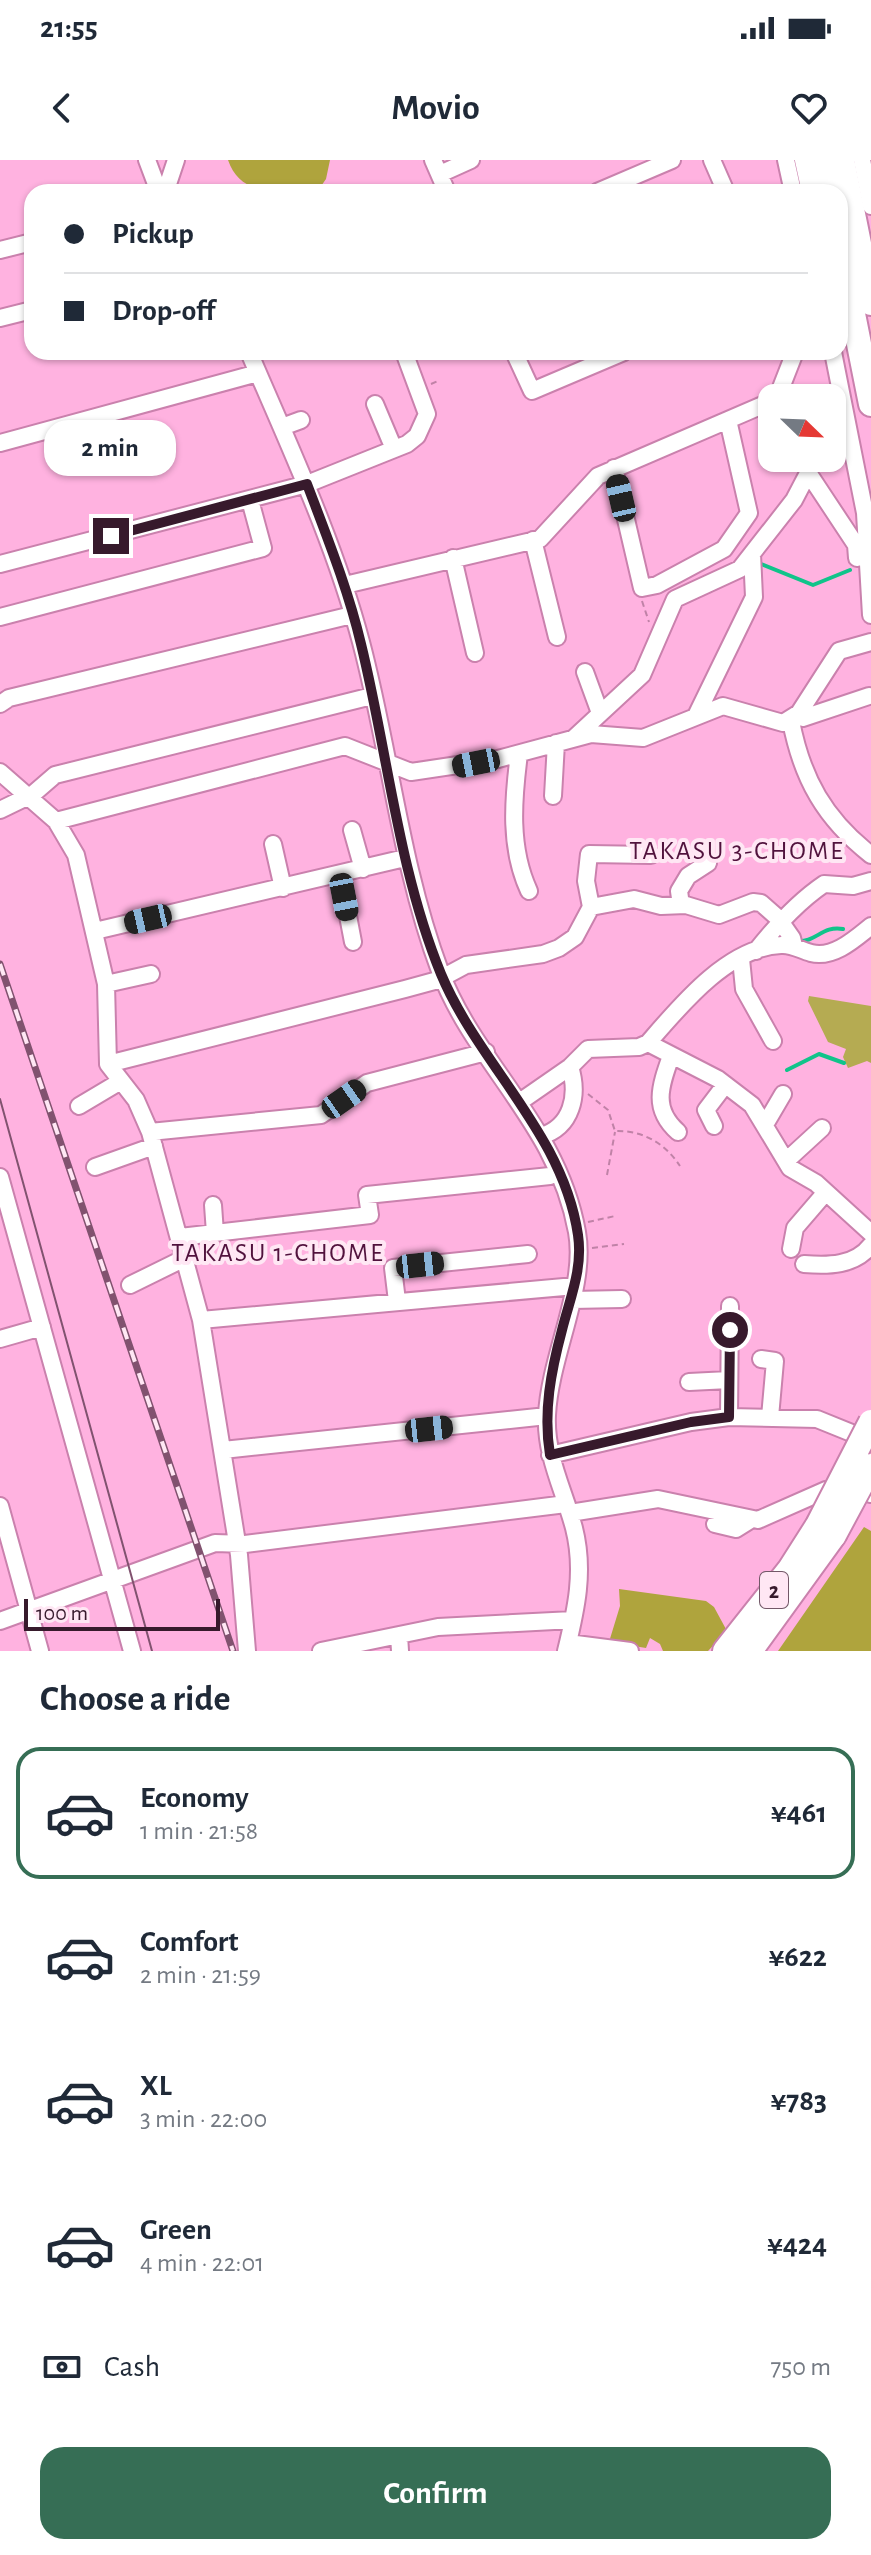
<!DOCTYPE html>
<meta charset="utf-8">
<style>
body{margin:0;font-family:"Alegreya Sans",sans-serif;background:#f6f6f7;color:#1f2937;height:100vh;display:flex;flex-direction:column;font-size:30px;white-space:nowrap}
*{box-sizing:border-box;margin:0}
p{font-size:26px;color:#747a83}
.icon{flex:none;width:44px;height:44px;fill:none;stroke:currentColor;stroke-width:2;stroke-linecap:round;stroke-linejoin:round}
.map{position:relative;height:1491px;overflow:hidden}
.details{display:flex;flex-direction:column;background:#fff;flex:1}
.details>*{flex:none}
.guide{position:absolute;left:24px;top:24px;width:824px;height:176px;border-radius:24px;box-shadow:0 2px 6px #0004;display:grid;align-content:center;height:176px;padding:0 40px;background:#fff}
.needle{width:52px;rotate:113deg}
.controls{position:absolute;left:758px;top:224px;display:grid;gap:16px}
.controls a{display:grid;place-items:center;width:88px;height:88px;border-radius:16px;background:#fff;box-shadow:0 2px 6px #0004;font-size:40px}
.scale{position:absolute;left:24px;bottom:20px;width:196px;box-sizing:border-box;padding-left:8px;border:4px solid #371a2c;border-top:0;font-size:22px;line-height:28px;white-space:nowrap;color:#371a2c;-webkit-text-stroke:6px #ffe7f4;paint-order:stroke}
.end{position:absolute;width:36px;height:36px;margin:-18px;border:10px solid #371a2c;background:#fff;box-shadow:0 0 0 4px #fff}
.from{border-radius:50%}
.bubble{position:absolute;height:56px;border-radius:24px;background:#fff;box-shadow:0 2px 6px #0004;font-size:26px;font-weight:600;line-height:56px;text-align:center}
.car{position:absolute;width:24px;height:48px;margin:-24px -12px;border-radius:10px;box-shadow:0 0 6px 2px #0007;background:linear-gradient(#222 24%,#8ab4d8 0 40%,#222 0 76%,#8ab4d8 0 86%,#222 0)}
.guide b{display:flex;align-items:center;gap:28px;height:76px;font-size:30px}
.guide b+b{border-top:2px solid #e0e1e3}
.guide i{width:20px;height:20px;background:#1f2937}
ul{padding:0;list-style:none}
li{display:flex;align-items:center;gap:24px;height:132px;margin:0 16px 12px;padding:0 24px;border:4px solid transparent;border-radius:24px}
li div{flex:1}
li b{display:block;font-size:30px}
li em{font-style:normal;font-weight:600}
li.selected{border-color:#366e55}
li>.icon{width:72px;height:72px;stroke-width:1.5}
h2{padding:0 40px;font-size:36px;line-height:96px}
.pay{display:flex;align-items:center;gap:20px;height:88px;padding:0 40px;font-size:30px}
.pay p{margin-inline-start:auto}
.button{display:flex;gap:16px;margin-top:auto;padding:16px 40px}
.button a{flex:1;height:92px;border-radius:24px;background:#366e55;color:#fff;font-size:32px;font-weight:600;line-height:92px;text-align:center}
.status{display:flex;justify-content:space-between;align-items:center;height:56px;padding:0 40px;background:#fff;direction:ltr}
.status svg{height:22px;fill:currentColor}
header{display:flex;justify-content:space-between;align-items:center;height:104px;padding:0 40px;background:#fff;font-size:36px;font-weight:600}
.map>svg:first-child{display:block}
.green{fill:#b5ab52}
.forest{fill:#afa43d}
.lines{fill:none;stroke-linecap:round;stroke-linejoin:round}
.stream{stroke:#10c48a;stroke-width:4}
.minor-casing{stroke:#ca81ad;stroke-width:20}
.highway-casing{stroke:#ca81ad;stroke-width:28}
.path{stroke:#c082a7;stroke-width:2;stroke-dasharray:6 4;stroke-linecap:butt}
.minor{stroke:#fff;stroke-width:16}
.highway{stroke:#fff;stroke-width:24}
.tram{stroke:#81526f;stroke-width:2}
.rail-casing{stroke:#81526f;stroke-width:7}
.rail{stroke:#ffe7f4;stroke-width:4;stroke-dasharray:12;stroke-linecap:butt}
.highway-bridge-casing{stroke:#ca81ad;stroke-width:28;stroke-linecap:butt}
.highway-bridge{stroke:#fff;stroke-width:24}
.route{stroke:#371a2c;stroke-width:10}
.labels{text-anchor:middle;stroke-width:8;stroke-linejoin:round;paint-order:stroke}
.shield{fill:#ffe7f4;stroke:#735868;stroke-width:2}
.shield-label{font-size:22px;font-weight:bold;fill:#371a2c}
.neighbourhood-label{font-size:26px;letter-spacing:2px;fill:#51123d;stroke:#ffe7f4}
</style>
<div class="status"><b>21:55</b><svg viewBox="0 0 49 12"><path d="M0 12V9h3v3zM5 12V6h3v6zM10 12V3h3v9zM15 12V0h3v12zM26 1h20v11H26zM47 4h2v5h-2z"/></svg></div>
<header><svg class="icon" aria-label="back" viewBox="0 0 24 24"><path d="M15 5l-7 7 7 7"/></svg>Movio<svg class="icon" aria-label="heart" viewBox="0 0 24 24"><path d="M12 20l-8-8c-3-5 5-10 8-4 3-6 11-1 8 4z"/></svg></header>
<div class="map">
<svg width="871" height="1491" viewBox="0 0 871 1491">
<rect width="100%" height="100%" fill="#ffb2e0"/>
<path class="green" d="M809,836L871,846V903L867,901L848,908L843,897L846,889L828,882L808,841Z"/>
<path class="forest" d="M228,0H330L326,19L317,32C284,32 241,39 228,0Z
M864,1367L871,1371V1491H778Z
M619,1429L706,1441L714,1447L727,1471L708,1491H663L660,1484L650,1478L646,1488L609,1482L620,1446Z"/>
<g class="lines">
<path class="stream" d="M761,404L813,425L850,410
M799,781C816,782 823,765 843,769
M787,910L819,894L844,903"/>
<defs>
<path id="minor" d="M147,0L159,32
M433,0L447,32
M712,0L726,32
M786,0L793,32
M803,0L810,32
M862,0L871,46
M440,14L471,0
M160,32L168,24L176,0
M597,32L672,0
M0,90L32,82
M0,158L32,150
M249,192C290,288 334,381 361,482C390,591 400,704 440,811C475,904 558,965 577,1072C587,1127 550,1195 547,1255C545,1296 564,1330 574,1368C585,1411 576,1450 566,1491
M514,192L532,231L624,192
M833,192L865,353L871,455
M777,238L795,192
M375,244L394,289
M282,267L301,260
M0,283L258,213
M614,308L642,428L657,425L724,389L749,353L728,260
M809,314L856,385L857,398
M533,380L557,477
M453,398L475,493
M0,404L307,324L407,284L417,276L427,254L404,192
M345,425L540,379L598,316L772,241
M0,457L263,388L250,340
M585,512L600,553
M0,544L9,538L352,455
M799,553L803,558L869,536
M696,556L754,437L752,394
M791,561C802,619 825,659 871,695
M574,578L642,515L675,439L740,409L794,340L816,298
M519,594C513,640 509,688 529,731
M0,612L56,661L76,695L106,824L108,904L136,940L150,972L201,1160L239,1395L247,1491
M553,636L556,583
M0,650L33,634L55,615L372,536
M56,661L345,586L411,612L498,599L591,574L643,578L723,546L783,563L799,553L839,491L871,482
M352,670L363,709
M273,684L283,728
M340,714L353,782
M681,745L679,731L688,716L708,703
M591,747L586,721L589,694L651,695
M95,771L405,698
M756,791C775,767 799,741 824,724L853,726L871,721
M741,799L744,829L773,881
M106,824L151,814
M648,883C680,846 728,787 781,785C792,784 800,790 811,793C833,799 855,779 871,766
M671,896C660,927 652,949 678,972
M108,904L405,829L438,820L466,805L543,794L559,788L575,777L591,747L634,739L661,746L686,745L719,755L753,742L761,743L778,758L792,778L794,786
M521,941L570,907L588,889L639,887L648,883L718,919L752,945L790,1008L816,1023L871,1073
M79,946L121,921
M766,963L783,934
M714,966L706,950L725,925
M150,972L321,955L367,923L486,892
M541,976C572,967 579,935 570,907
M786,1001L822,968
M95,1007L154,986
M0,1017L132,1491
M213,1045L215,1073
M180,1077L370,1055L367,1035L550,1016L558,1011
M791,1089L795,1068L826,1032
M804,1104C828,1106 855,1106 871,1085
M130,1125L185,1098
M572,1140L622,1139
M397,1141L393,1108L528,1094
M201,1160L575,1126
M0,1179L42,1167
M761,1199L775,1201L770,1257
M689,1222L729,1220
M729,1257L730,1146
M223,1290L547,1256
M550,1295L691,1262L729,1257L817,1259L869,1280
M0,1346L40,1491
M570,1353L658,1339L758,1360L826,1330L849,1328L871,1334
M715,1364L736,1369L752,1359
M0,1461L215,1383L245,1384L566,1344
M399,1475L438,1467L573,1460
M568,1483L630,1491
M321,1491L399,1475L400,1491"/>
<path id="highway" d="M822,0L829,32
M842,0L871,143
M840,89L871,244
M725,1491L790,1409L818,1365
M750,1491L834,1375"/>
</defs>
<use href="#minor" class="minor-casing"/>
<use href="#highway" class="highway-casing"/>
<path class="path" d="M431,224L440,220
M817,232L827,235
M642,441L649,462
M588,934L608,950L615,971C642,970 665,983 680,1006
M607,1015L615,972
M588,1062L615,1056
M592,1088L624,1084"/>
<use href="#minor" class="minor"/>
<use href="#highway" class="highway"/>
<path class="tram" d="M0,939L152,1491"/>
<defs>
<path id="rail" d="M0,804L233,1491"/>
</defs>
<use href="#rail" class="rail-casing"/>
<use href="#rail" class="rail"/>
<defs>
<path id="highway-bridge" d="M818,1365L871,1262
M834,1375L871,1306"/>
</defs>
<use href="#highway-bridge" class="highway-bridge-casing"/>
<use href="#highway-bridge" class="highway-bridge"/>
</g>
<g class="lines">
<path class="route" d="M111,376L307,324C327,377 348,429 361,484C388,594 398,709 441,814C479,905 563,973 578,1075C583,1109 570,1138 562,1170C551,1211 543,1252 550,1295L691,1262L729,1257L730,1170"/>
</g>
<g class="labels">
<rect class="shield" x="760" y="1412" width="28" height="36" rx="6"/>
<g class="shield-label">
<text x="774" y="1438">2</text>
</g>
<g class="neighbourhood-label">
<text x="737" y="699">TAKASU 3-CHOME</text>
<text x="278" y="1101">TAKASU 1-CHOME</text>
</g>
</g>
</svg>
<div class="controls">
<a><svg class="needle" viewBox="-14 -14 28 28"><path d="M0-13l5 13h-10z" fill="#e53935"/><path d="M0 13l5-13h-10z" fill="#747a83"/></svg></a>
</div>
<div class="scale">100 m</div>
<i class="end from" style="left:730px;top:1170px"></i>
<i class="end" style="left:111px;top:376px"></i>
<div class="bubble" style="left:44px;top:260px;width:132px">2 min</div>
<i class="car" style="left:621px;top:338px;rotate:347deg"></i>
<i class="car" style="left:476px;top:603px;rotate:259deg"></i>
<i class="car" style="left:344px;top:737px;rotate:169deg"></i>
<i class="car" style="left:148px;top:759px;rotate:257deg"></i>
<i class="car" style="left:344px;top:939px;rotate:55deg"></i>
<i class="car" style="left:420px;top:1105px;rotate:84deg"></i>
<i class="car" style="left:429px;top:1269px;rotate:84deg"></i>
<div class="guide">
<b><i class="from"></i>Pickup</b>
<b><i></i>Drop-off</b>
</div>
</div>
<section class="details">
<h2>Choose a ride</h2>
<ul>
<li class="selected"><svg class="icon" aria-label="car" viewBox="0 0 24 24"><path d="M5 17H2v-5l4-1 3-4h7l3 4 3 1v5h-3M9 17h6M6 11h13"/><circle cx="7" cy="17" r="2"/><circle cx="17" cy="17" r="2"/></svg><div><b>Economy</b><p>1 min · 21:58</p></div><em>¥461</em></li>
<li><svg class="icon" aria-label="car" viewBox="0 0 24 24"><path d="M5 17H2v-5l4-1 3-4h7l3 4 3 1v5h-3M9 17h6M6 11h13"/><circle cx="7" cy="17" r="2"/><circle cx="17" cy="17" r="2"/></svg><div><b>Comfort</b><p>2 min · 21:59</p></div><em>¥622</em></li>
<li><svg class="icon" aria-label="car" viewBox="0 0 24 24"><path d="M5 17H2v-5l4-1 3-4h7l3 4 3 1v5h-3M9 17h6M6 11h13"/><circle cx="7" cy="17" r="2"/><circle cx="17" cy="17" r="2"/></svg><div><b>XL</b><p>3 min · 22:00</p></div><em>¥783</em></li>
<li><svg class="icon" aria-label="car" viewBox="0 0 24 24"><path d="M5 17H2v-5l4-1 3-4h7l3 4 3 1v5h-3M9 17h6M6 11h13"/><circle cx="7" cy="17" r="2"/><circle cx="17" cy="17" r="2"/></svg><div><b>Green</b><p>4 min · 22:01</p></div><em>¥424</em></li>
</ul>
<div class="pay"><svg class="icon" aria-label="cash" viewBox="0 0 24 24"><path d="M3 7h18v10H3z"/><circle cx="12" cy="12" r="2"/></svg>Cash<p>750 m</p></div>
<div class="button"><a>Confirm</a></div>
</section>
